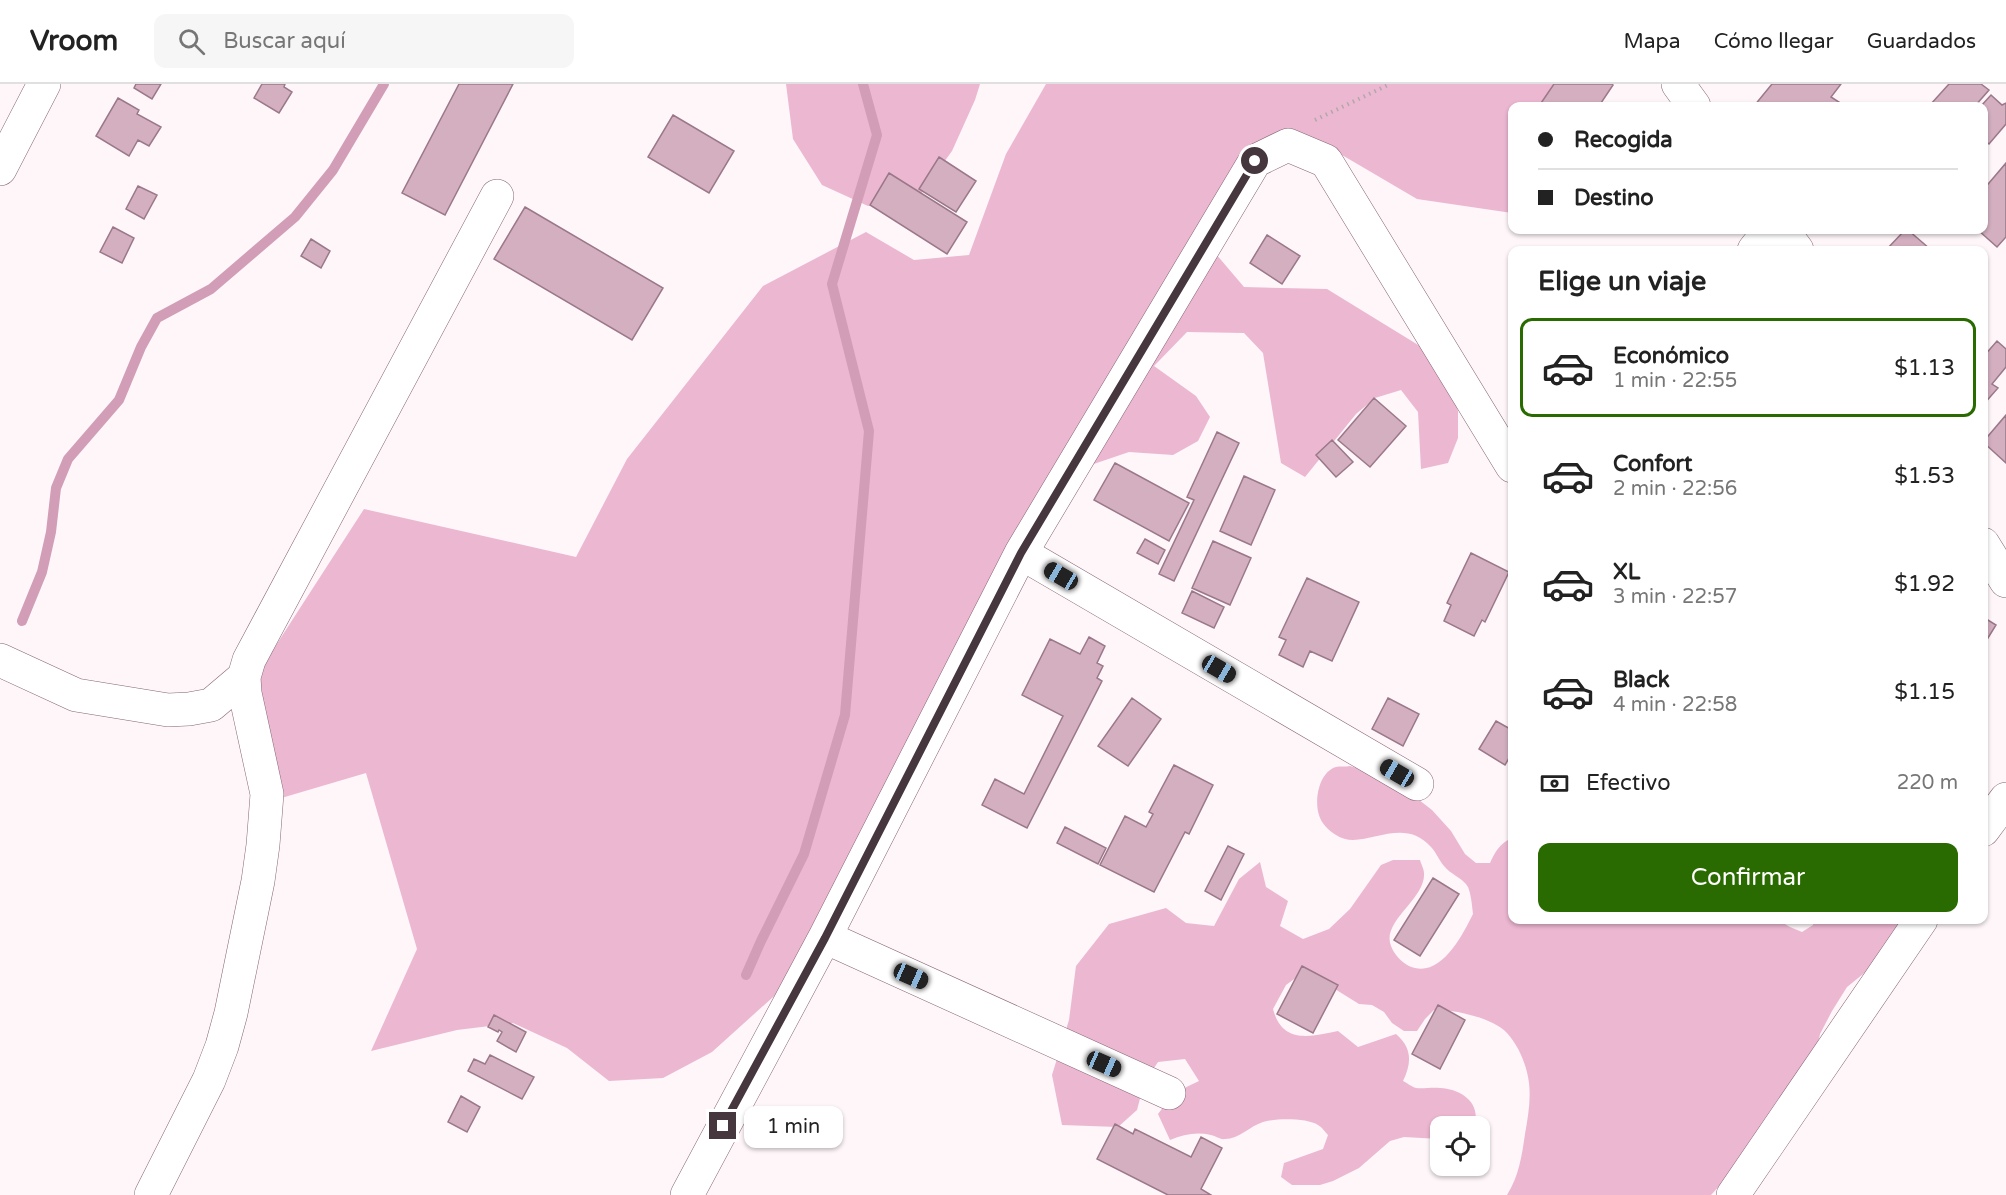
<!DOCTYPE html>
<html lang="es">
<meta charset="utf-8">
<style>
body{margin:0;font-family:"Varela Round",sans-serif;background:#f6f6f6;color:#222;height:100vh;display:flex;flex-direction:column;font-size:22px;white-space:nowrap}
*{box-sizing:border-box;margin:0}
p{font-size:20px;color:#767676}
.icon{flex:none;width:33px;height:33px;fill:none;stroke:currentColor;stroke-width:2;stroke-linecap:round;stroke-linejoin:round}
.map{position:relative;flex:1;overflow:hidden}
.sheet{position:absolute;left:1508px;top:162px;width:480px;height:678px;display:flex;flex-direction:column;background:#fff;border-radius:12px;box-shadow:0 2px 4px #0004}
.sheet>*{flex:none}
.guide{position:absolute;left:1508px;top:18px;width:480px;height:132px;border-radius:12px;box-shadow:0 2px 4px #0004;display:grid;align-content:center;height:132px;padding:0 30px;background:#fff}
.fabs{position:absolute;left:1430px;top:1032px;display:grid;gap:12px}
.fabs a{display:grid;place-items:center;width:60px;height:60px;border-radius:12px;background:#fff;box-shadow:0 2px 4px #0004;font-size:30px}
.end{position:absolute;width:27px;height:27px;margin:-14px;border:8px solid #46373e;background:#fff;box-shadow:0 0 0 3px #fff}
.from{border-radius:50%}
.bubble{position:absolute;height:42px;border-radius:12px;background:#fff;box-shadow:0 2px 4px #0004;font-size:20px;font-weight:600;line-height:42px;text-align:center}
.car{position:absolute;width:18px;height:36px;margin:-18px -9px;border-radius:8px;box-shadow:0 0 4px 2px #0007;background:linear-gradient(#222 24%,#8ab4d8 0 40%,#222 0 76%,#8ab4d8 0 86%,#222 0)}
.guide b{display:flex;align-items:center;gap:21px;height:57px;font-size:22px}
.guide b+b{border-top:2px solid #e0e0e0}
.guide i{width:15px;height:15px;background:#222}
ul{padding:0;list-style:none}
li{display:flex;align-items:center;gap:18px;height:99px;margin:0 12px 9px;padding:0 18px;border:3px solid transparent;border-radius:12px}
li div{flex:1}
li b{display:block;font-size:22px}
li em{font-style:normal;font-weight:600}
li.on{border-color:#296b00}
li>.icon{width:54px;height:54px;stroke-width:1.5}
h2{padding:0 30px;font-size:27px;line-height:72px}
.pay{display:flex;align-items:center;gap:15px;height:66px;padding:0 30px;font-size:22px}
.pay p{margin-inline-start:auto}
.cta{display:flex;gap:12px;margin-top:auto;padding:12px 30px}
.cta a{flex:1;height:69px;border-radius:12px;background:#296b00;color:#fff;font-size:24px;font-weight:600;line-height:69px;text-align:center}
header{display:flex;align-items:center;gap:36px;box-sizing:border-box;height:84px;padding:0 30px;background:#fff;border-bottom:2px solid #e0e0e0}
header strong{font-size:28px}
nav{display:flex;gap:33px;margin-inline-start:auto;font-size:21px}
.search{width:420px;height:54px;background:#f6f6f6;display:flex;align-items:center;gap:15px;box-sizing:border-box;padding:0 21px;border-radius:12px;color:#767676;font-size:22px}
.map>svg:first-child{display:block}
.forest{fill:#ecb7d1}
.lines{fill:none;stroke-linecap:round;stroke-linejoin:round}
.stream{stroke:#d19db7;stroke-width:10}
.building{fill:#d3afc0;stroke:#9b7889;stroke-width:1.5}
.minor-casing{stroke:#866575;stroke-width:34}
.path{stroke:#b2a7ab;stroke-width:4;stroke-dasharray:1.5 4.5;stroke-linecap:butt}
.minor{stroke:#fff;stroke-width:33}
.route{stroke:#46373e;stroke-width:8}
</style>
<header>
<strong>Vroom</strong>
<div class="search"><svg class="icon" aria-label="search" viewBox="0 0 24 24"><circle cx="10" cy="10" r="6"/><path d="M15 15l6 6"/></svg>Buscar aquí</div>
<nav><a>Mapa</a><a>Cómo llegar</a><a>Guardados</a></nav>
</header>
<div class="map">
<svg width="2006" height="1111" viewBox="0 0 2006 1111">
<rect width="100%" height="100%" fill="#fef6f9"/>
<path class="forest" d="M786,0H980L975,16L952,67L921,110L868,122L822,101L793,55Z
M1046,0H1581L1579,22H1512V129L1417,115L1325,61L1266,73L1210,163L1244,203L1327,205L1441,275L1458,327V354L1448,379L1421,385L1418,328L1401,306L1375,314L1356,330L1305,393L1281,379L1263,269L1244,249L1187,248L1154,282L1196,312L1210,333L1198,357L1173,371L1129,368L1079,385L834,858L712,968L663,994L609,997L567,964L513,939L457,946L371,967L417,865L366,689L261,720L249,603L364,425L576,473L627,375L763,202L866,148L914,176L969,171L1006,70Z
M1350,682L1376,690L1401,702L1432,726L1451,747L1465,770L1476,779H1490C1495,768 1500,759 1512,754V836H1778L1790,843L1802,848L1813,841L1814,836H1901L1868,886L1847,903L1832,927L1820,950L1808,1006L1711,1111H1507C1519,1092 1522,1071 1525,1050C1528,1033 1531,1016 1529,999C1527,982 1519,962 1507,949C1493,934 1454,925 1434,926L1425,935L1417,947H1404L1392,939L1384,928L1372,921L1359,920L1322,897L1297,893L1286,901L1273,925C1282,960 1310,953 1338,947L1358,963L1396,950C1412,964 1412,978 1403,997C1407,999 1412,1003 1416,1004C1423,1005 1432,1003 1440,1004C1461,1005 1482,1019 1474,1042H1440V1055L1404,1053L1390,1057L1359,1084L1333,1097L1320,1101H1292L1281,1093L1284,1079L1323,1065L1328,1051C1325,1048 1322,1043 1318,1041C1308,1034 1275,1034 1263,1038C1250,1042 1239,1055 1225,1055C1221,1056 1216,1052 1211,1051C1197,1048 1184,1050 1170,1056L1158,1030L1174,1009L1199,997L1185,975L1158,978L1144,999L1137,1026L1118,1043L1062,1041L1052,991L1069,936L1076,882L1109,840L1166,824L1186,839L1214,842L1239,795L1260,778L1266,803L1288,817L1280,842L1303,855L1329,845L1350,825L1381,781L1393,776H1420C1421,780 1424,785 1424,789C1426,815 1381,837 1391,862C1394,870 1401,878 1409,882C1440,896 1462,852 1473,830C1472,821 1471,810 1468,803C1463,794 1450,790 1444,782C1439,776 1436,768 1431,763C1401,729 1362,769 1336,751C1329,747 1321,739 1319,731C1314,716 1319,688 1336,683C1340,682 1346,683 1350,682Z"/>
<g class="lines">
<path class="stream" d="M22,537L42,488L51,448L56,404L68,375L119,316L141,263L157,234L211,205L295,133L333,86L384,0
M746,891L761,857L804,770L845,631L869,347L832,200L877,51L863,0"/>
</g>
<path class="building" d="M136,0H161L152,15L134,4Z
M262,0H285L284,3L292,8L279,29L254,14Z
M459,0H513L445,131L402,109Z
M1554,0H1612L1613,1L1599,22H1539Z
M1772,0H1841L1831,13L1845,22H1754Z
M1949,0H1981L1989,6L1975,22H1932L1930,21Z
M1991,11L2002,21L2006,19V40L1989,60L1983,55V22H1981Z
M118,14L139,26L137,30L161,43L149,62L138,56L129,72L96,52Z
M673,31L734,67L709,109L648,73Z
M939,73L976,97L956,128L919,105Z
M2006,79V153L1997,163L1978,146H1983V106Z
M889,89L967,138L947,170L870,121Z
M138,102L157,111L144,135L126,125Z
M525,123L663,204L632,256L494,175Z
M113,143L134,154L122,179L100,168Z
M1905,146H1908L1930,165L1886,166Z
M1267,151L1300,172L1282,200L1250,179Z
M311,155L330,167L321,184L301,172Z
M1997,257L2006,265V283L1992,300L1998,304L1983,321V273Z
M1374,314L1406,342L1370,383L1338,356Z
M2006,331V379L1983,358Z
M1217,348L1239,359L1174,497L1159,490L1194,416L1187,413Z
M1332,356L1353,378L1336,393L1316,371Z
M1115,379L1189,419L1169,457L1094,416Z
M1244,392L1275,406L1251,461L1220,447Z
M1145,455L1165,466L1158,480L1137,469Z
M1213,457L1251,474L1230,521L1192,504Z
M1471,469L1509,488L1485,538L1482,536L1474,552L1444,537L1451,521L1447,519Z
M1307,494L1359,518L1332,577L1310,567L1303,583L1279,571L1286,556L1279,553Z
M1192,507L1224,523L1214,544L1182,529Z
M1983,533L1996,541L1983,562Z
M1089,553L1105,562L1097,579L1103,582L1097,594L1102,597L1027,744L982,721L995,695L1024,710L1063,632L1022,611L1050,555L1080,570Z
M1132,614L1161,635L1128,682L1098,662Z
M1388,614L1419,630L1403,662L1372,645Z
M1496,637L1512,646V669L1505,681L1479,665Z
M1174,681L1213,701L1189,750L1185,748L1154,808L1100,781L1125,732L1146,743L1153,730L1149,728Z
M1065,743L1106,764L1098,780L1057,759Z
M1228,762L1244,770L1221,816L1205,807Z
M1433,794L1459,810L1420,872L1394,856Z
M1302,882L1338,901L1313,949L1277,930Z
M1438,921L1465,936L1440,985L1412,970Z
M494,931L526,948L516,968L497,957L502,948L499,946L498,948L488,943Z
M490,971L534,993L522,1015L468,987L474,975L485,980Z
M461,1012L480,1023L467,1048L448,1038Z
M1115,1040L1133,1050L1135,1045L1191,1073L1201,1053L1222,1064L1201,1105L1211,1111H1168L1097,1075Z"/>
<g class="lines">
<defs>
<path id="minor" d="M1678,0L1694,22
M0,85L44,0
M1782,146L1797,166
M1754,166L1770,146
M1983,460L2006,497
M1021,469L1417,700
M0,576L76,611L168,626L189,625L211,621L244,593
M1983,746L2006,715
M825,853L1169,1009
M151,1111L209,996L222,962L231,929L258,797L263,761L267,710L245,609L244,593L249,576L497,112
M687,1111L825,853L1021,469L1255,77L1288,61L1326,77L1512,382
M1733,1111L1921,836"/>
</defs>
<use href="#minor" class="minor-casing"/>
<path class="path" d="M1315,36L1390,0"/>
<use href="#minor" class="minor"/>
</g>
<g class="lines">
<path class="route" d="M723,1042L825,854L1021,469L1255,77"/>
</g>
</svg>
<div class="fabs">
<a><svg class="icon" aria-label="locate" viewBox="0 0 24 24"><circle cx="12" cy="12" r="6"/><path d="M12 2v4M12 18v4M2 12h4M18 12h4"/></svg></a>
</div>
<i class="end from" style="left:1255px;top:77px"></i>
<i class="end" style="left:723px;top:1042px"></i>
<div class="bubble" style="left:744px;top:1022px;width:99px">1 min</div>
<i class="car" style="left:1061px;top:492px;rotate:300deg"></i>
<i class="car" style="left:1219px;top:585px;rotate:120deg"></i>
<i class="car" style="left:1397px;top:689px;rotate:300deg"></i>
<i class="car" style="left:911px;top:892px;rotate:114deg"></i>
<i class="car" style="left:1104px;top:980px;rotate:114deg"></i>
<div class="guide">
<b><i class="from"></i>Recogida</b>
<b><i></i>Destino</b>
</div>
<section class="sheet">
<h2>Elige un viaje</h2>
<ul>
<li class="on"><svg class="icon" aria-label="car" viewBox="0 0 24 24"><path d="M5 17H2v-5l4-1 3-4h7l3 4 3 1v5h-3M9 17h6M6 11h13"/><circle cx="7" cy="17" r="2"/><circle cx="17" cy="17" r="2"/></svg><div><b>Económico</b><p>1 min · 22:55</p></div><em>$1.13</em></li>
<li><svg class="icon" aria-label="car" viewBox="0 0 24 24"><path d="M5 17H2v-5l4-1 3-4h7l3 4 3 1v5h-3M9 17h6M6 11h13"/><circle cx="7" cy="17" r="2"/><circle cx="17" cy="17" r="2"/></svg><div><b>Confort</b><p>2 min · 22:56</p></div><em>$1.53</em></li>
<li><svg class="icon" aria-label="car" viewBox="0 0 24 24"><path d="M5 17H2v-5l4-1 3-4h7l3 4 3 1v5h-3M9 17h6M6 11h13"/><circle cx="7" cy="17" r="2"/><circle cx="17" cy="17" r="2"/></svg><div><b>XL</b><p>3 min · 22:57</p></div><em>$1.92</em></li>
<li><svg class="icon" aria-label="car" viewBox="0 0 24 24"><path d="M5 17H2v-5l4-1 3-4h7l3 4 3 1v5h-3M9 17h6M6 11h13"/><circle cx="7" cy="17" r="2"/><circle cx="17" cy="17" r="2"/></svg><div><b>Black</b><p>4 min · 22:58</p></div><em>$1.15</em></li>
</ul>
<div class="pay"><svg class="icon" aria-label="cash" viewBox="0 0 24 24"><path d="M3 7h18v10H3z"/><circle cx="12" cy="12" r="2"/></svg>Efectivo<p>220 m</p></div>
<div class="cta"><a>Confirmar</a></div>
</section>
</div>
